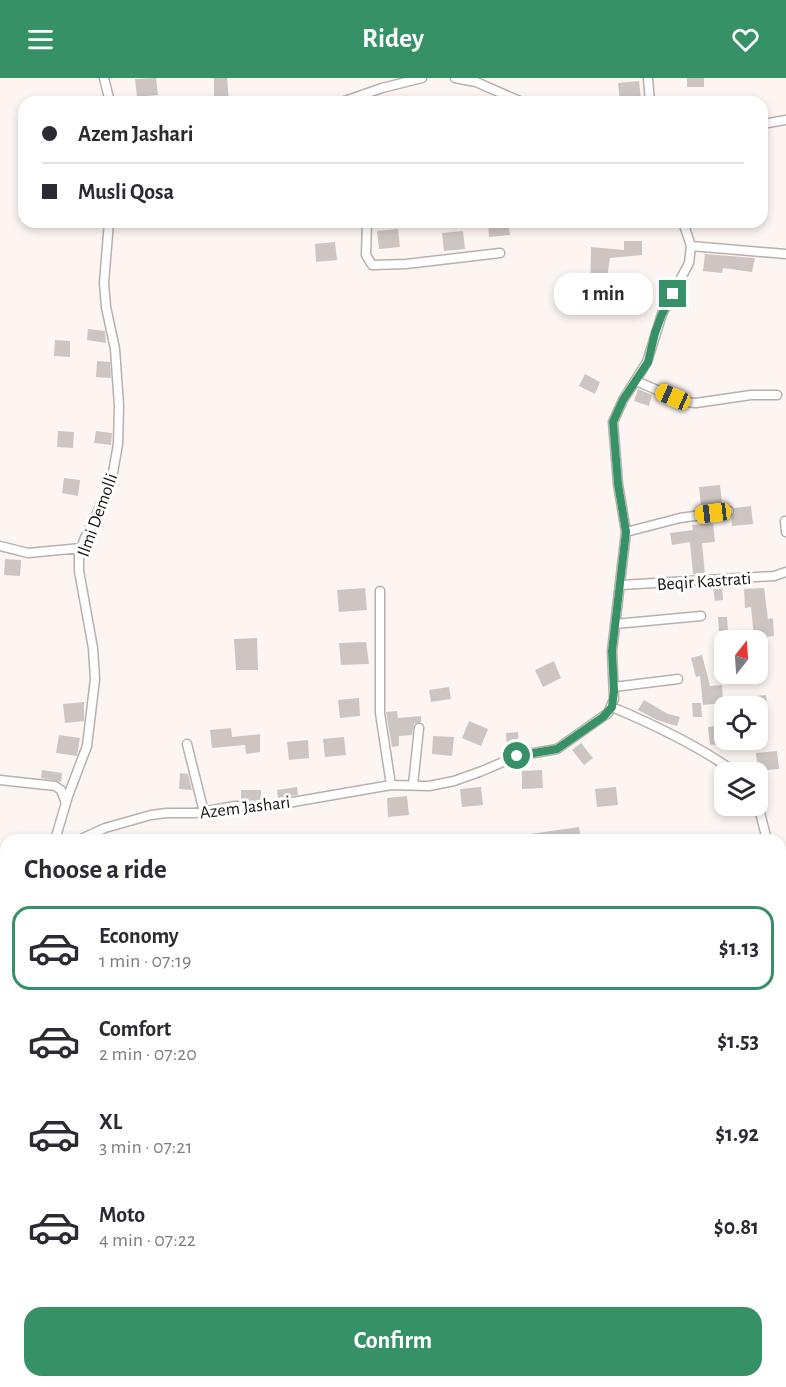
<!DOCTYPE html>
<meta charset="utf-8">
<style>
body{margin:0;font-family:"Alegreya Sans",sans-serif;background:#f7f7f7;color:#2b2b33;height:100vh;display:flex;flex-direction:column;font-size:22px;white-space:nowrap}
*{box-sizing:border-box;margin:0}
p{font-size:20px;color:#7c7c81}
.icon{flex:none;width:33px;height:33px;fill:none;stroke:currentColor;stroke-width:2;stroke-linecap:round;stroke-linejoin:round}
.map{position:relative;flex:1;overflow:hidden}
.side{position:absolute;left:0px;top:756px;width:786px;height:554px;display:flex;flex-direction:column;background:#fff;border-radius:18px 18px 0 0;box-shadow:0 3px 9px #0003}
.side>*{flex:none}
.top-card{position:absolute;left:18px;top:18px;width:750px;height:132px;border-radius:18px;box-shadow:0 3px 9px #0003;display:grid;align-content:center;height:132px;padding:0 24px;background:#fff}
.needle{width:39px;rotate:17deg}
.tools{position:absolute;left:714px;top:552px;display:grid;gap:12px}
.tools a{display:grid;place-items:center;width:54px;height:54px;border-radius:12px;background:#fff;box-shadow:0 3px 9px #0003;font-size:30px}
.end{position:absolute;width:27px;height:27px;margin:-14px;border:8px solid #379167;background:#fff;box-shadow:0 0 0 3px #fff}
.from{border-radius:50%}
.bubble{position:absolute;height:42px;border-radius:18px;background:#fff;box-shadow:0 3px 9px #0003;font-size:20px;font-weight:600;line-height:42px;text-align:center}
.car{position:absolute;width:18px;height:36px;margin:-18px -9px;border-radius:8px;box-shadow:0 0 4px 2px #0007;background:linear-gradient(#f5c518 24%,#345 0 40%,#f5c518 0 76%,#345 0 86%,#f5c518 0)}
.top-card b{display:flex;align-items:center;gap:21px;height:57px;font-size:22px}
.top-card b+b{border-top:2px solid #e1e1e2}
.top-card i{width:15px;height:15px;background:#2b2b33}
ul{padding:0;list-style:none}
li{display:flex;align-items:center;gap:18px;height:84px;margin:0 12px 9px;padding:0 12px;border:3px solid transparent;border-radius:18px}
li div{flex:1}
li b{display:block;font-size:22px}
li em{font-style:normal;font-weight:600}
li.on{border-color:#379167}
li>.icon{width:54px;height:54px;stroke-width:1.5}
h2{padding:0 24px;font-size:27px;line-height:72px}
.action{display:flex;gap:12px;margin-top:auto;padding:12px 24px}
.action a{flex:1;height:69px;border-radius:18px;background:#379167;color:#fff;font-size:24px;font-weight:600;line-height:69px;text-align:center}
header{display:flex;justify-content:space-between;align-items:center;height:78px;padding:0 24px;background:#379167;color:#fff;font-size:27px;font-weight:600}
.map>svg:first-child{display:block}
.green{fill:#dee3c1}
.building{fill:#cdc5c2}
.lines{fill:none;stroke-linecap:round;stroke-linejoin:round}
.street-casing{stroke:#b8b0ad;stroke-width:11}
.secondary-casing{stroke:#b8b0ad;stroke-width:15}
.street{stroke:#fff;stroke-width:8}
.secondary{stroke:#fce5da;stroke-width:12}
.route{stroke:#379167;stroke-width:8}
.labels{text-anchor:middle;stroke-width:6;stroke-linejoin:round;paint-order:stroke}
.street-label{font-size:18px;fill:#161312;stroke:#fff}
</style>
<header><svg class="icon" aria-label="menu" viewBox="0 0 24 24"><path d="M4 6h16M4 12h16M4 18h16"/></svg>Ridey<svg class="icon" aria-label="heart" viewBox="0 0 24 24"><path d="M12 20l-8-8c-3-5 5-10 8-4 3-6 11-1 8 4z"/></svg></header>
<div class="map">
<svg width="786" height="1309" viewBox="0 0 786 1309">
<rect width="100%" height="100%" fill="#fdf5f2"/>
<path class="green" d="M0,845L6,847V893L0,892Z"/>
<path class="building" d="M156,0L158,17L137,19L135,1Z
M214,0H227L229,24H214Z
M687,0H704V9H687Z
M639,3L641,22L620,24L618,5Z
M488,144H508L510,157L489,159Z
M398,151L400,169L379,171L377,153Z
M463,153L465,171L444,173L442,155Z
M624,163H642V177L610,180L608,193L609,223H590L591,169L624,172Z
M335,164L337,182L316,184L315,166Z
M705,176L755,180L752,194L723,190L722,195L703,193Z
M88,251L105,253L106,265L87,262Z
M55,262L70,263V279L54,278Z
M97,283L110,284L111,300L96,299Z
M585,296L600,304L595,316L579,308Z
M638,311L652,317L649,328L634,323Z
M58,353L74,354L73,370L57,369Z
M96,353L112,355L111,367L94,365Z
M64,400L80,402L78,418L62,415Z
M720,407L722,425L701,427L699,409Z
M751,428L753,446L732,448L731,439L735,435L734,430Z
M713,445L715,464L702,465L705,496H693L690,464L672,467L670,455L693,452L692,447Z
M5,481L21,482L20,498L4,497Z
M722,508L723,522L715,523L713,509Z
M365,510L367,532L339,534L337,512Z
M764,510L768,541L773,540L774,558L754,560L751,529L745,530L744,511Z
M718,539H727L728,553H719Z
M257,560L258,592H236L234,561Z
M366,564L369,586L341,587L339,565Z
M702,577L710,608L722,607L723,625L703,627L700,598L696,599L691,580Z
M554,583L561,600L543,609L535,592Z
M449,609L451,621L431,624L429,612Z
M766,617L768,635L758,636V628H747L746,619Z
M359,620L360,638L340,640L338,622Z
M644,622L668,636L680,639L677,648L657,642L638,632Z
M84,624V643L65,645L63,626Z
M692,625H701L702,639H693Z
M397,633L398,640L421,638V644L414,646L412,657L399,658V668L392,669L386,634Z
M469,643L488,651L481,668L462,660Z
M724,647V666L710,667L708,649Z
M231,650L232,659L260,656V674L246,676L245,667L212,670L210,652Z
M518,654L519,671L507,674L506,655Z
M59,657L80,660L77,678L56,675Z
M433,658L454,659L452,678L432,676Z
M344,659L346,677L325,679L323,661Z
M308,662L309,680L289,682L287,664Z
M581,665L593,680L584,687L572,672Z
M777,673L779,691L758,693L756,675Z
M42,692L62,695L61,704L41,700Z
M542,692L543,710L522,711V693Z
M180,695L188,696L192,712L179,711Z
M297,709L298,717L278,720L277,712Z
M481,709L483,727L462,729L460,711Z
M616,709L618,727L597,729L595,711Z
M241,712H261V722H241Z
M407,718L409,737L388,739L387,720Z
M579,749L581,760L568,762H524L523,757Z"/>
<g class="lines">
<defs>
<path id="street" d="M104,0L110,24
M455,0L476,4L522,24
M648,0L650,24
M342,24L382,10L422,0
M762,46L786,42
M367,144L366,177L372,187L406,186L500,175
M691,168L786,176
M636,303L685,324L696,325L751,317H777
M785,443L786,454
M626,454L680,440L729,433
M0,468L28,475L81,470
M621,507L774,498L786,494
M380,513V635L391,707
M615,546L701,538
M614,609L678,601
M612,629C655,647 697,667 735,694
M187,666L204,734
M0,702L55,708L61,712L66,725
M413,707L419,650
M758,727L767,762
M55,762L68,718L87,668L95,601L93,570L79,493V477L84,462L111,406L118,366L119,328L115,271L106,229L104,205L109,144
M79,762L105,750L151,737L167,735H195L235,728H270L391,707L429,708L454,703L482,693L517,678L557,671L608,635L614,621L612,573L626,454L618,406L613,344L623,322L647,284L662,236L689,185L691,168L683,144
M780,782L786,786
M780,806L786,797
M0,822L6,818
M0,1035L6,1037"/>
<path id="secondary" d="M0,834L6,840
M550,1304L553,1309"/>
</defs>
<use href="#street" class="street-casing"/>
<use href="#secondary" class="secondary-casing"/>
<use href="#street" class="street"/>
<use href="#secondary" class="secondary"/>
</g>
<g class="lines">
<path class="route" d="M517,678L557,671L603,639L612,629L614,613L612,573L626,454L618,406L613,344L623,322L648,284L655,255L662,236L673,216"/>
</g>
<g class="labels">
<g class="street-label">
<text transform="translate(97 437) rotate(-70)" y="6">Ilmi Demolli</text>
<text transform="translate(704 503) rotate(-4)" y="6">Beqir Kastrati</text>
<text transform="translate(245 729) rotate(-7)" y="6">Azem Jashari</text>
</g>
</g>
</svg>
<div class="tools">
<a><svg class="needle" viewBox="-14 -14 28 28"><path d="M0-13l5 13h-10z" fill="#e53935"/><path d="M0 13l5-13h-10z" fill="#7c7c81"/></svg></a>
<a><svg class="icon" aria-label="locate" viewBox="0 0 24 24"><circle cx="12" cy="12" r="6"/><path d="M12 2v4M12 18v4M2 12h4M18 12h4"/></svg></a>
<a><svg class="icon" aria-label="layers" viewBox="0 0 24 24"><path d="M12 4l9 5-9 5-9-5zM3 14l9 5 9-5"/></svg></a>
</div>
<i class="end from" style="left:517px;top:678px"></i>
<i class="end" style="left:673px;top:216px"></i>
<div class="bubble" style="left:554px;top:195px;width:99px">1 min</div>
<i class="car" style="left:673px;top:319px;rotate:294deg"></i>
<i class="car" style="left:713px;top:435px;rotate:263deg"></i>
<div class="top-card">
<b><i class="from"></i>Azem Jashari</b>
<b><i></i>Musli Qosa</b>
</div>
<section class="side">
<h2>Choose a ride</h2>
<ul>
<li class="on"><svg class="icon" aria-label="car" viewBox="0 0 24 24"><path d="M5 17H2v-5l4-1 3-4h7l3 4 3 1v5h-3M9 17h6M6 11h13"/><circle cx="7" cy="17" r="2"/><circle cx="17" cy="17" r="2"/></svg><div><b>Economy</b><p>1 min · 07:19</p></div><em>$1.13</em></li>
<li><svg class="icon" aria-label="car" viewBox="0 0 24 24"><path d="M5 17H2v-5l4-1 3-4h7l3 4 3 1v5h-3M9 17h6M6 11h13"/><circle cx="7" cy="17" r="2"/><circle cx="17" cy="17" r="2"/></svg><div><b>Comfort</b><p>2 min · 07:20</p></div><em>$1.53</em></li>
<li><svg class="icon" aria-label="car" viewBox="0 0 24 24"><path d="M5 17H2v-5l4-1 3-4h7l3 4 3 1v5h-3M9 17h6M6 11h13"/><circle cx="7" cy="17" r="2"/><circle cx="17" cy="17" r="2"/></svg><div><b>XL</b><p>3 min · 07:21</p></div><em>$1.92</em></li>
<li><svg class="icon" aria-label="car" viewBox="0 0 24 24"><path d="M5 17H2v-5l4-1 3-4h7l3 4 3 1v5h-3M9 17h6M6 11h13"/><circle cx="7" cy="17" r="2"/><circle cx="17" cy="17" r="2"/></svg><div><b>Moto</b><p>4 min · 07:22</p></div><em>$0.81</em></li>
</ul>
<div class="action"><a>Confirm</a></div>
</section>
</div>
